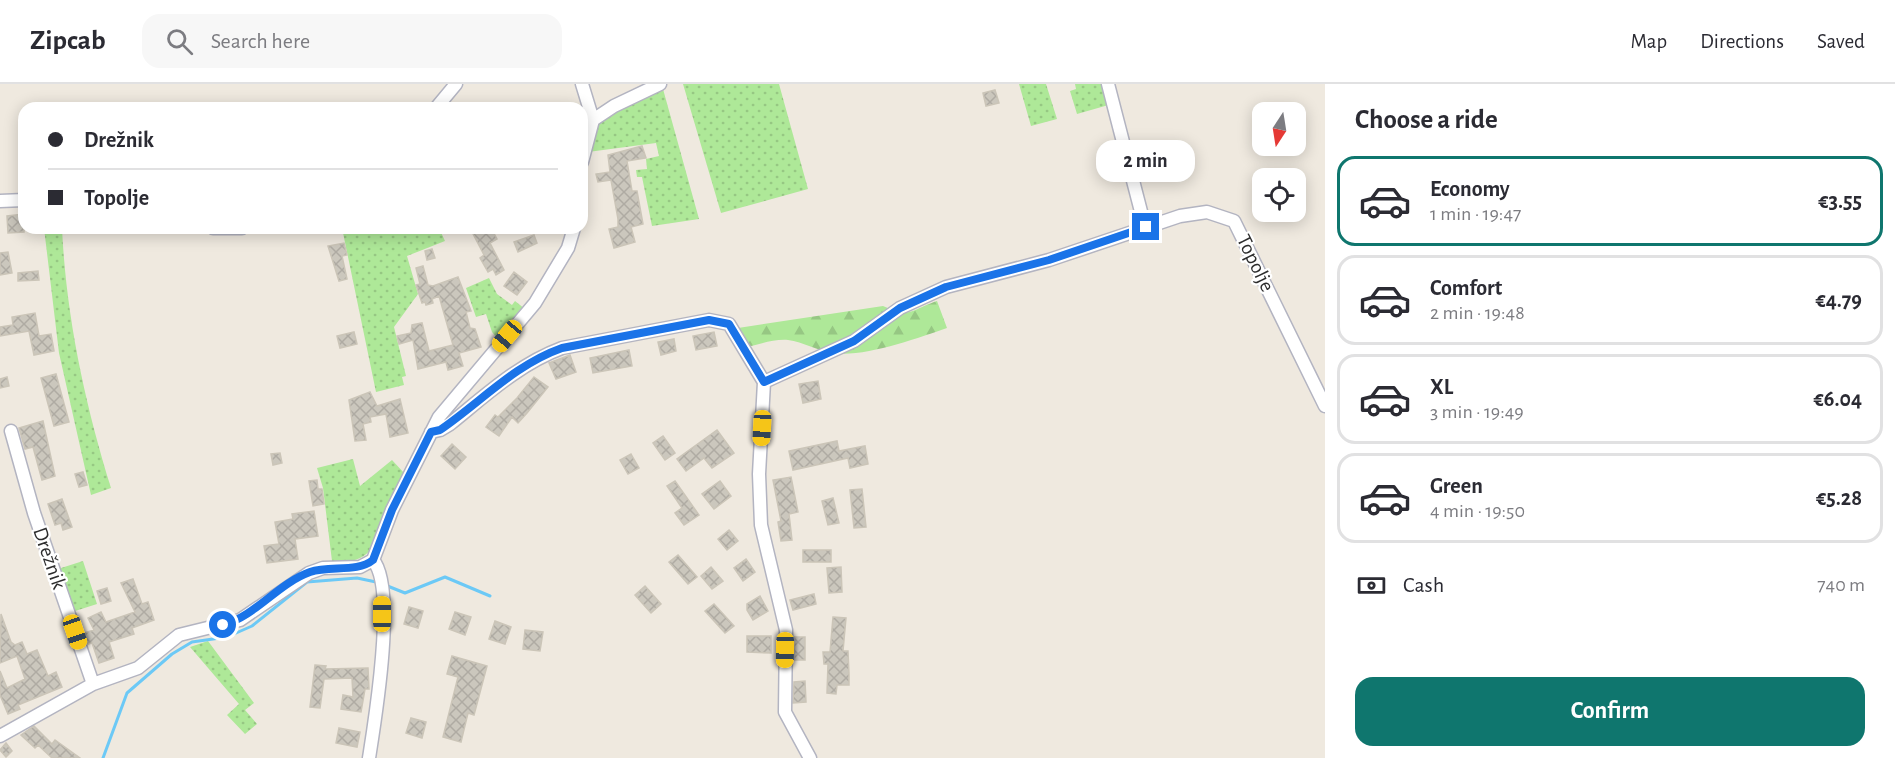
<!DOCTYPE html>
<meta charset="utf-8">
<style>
body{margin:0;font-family:"Alegreya Sans",sans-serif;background:#f7f7f7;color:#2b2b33;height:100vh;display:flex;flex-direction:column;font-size:22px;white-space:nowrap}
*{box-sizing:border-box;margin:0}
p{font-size:20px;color:#7c7c81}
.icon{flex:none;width:33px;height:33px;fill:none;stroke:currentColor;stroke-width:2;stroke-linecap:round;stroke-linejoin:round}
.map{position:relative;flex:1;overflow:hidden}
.drawer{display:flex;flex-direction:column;background:#fff;width:570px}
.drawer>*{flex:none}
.banner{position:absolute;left:18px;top:18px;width:570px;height:132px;border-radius:18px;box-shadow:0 3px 15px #0003;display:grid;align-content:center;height:132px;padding:0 30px;background:#fff}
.needle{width:39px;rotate:192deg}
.buttons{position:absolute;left:1252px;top:18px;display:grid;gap:12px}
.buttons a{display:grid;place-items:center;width:54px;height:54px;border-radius:12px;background:#fff;box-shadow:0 3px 15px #0003;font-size:30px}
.end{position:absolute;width:27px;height:27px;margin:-14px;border:8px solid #1a73e8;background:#fff;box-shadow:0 0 0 3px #fff}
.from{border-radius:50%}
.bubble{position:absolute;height:42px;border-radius:18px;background:#fff;box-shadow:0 3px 15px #0003;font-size:20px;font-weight:600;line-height:42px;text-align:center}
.car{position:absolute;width:18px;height:36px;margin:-18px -9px;border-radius:8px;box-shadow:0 0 4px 2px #0007;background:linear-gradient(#f5c518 24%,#345 0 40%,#f5c518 0 76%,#345 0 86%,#f5c518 0)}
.banner b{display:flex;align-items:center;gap:21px;height:57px;font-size:22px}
.banner b+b{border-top:2px solid #e1e1e2}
.banner i{width:15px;height:15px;background:#2b2b33}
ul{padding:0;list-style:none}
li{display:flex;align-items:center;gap:18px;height:90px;margin:0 12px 9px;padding:0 18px;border:3px solid #e1e1e2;border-radius:18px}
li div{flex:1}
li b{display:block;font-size:22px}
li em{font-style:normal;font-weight:600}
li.on{border-color:#0f766e}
li>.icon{width:54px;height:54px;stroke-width:1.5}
h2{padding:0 30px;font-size:27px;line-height:72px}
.pay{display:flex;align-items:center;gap:15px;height:66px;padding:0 30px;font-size:22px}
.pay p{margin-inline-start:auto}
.primary-button{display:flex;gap:12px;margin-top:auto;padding:12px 30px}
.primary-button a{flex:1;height:69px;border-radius:18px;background:#0f766e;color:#fff;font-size:24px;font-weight:600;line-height:69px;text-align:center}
header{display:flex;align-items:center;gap:36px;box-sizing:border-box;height:84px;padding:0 30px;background:#fff;border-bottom:2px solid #e1e1e2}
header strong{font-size:28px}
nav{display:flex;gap:33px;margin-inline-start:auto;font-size:21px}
.search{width:420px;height:54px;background:#f7f7f7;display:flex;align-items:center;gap:15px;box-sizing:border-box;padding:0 21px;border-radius:18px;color:#7c7c81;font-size:22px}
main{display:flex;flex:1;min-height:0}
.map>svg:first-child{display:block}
.grass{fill:url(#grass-dots)}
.forest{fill:url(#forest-firs)}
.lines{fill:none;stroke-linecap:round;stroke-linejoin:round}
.stream{stroke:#6cc9f6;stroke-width:3}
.building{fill:url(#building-cross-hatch);stroke:#cbc5b8;stroke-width:1.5}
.minor-casing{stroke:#b3b4c1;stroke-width:15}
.minor{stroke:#fff;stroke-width:12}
.route{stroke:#1a73e8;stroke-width:8}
.labels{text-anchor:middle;stroke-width:4.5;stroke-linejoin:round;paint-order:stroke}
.street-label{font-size:21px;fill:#2d2d2d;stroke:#fff}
</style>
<header>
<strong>Zipcab</strong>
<div class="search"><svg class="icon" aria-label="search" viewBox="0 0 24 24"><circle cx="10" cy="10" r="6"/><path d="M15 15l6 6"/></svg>Search here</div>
<nav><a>Map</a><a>Directions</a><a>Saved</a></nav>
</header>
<main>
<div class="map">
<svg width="1325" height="674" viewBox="0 0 1325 674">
<defs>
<pattern id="grass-dots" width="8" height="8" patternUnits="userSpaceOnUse" patternTransform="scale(1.5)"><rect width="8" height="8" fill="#aee898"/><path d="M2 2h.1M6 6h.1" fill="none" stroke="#96c783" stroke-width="1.8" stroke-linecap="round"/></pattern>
<pattern id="forest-firs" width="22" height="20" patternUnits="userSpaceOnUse" patternTransform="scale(1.5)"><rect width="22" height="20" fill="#aee898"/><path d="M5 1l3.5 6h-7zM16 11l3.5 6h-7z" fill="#96c783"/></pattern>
<pattern id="building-cross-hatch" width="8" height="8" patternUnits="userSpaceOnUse" patternTransform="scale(1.5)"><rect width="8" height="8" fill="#cbc7bd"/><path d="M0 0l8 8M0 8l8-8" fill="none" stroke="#afaba3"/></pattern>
</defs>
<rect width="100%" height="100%" fill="#efe9df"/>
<path class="grass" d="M683,0H779L808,105L721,129Z
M1019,0H1046L1057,35L1031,42Z
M1075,0H1105L1112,20L1077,30L1070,7L1076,5Z
M663,5L699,135L652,142L642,93H637L636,86L647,85L646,75L659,72L656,59L588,68C590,61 592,52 595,46C606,24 642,13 663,5Z
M44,144H62C66,232 85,320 111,404L91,411L59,269Z
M342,144H439L445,157L407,172L418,210L394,243L406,292L402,293L404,301L376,308Z
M489,194L497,210L512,221L515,217L525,225L499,256L492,248L486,230L476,233L466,204Z
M353,375L360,402L392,376L405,390L374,462C362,477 351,479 332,477L323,404L317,384Z
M83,477L97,520L72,528L58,485Z
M208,557L254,619L245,626L257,640L245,650L227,631L239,620L190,563Z"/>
<path class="forest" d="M937,217L947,244C918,254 863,274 833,269C818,267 803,258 788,256C774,255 760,260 747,263L738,244L883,222C911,235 910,226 937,217Z"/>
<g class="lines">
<path class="stream" d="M385,501L405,509L445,493L490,512
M103,674L127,609L172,570L192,558L227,553L252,542L307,498L357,494L376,498"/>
</g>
<path class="building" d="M995,6L999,19L986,22L983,9Z
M642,62L646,74L627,77L632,107H637L643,140L631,143L635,158L614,164L609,145L618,143V135L611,96L598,98L596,90L610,88L608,71Z
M24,130V148L8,149L7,132Z
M470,144H491L497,155L490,159L504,186L496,191L493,185L488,188L480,174L484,171Z
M534,151L537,159L518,168L514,158Z
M344,159L347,171L342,172L347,195L339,197L328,162Z
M432,165L435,174L427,176L425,167Z
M8,168L12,189L0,191V169Z
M423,182L428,201L433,202L458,193L471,227L466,228L470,244L475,245L481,263L459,269L463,282L448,286L446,278L418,285L413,256L399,260L397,252L411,249L412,241L422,239L429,267L453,261L439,212L432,215L433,219L426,221L425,218L422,219L416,201L420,200L416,184Z
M38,187L39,196L18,197V189Z
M514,188L527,198L517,211L504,202Z
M35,229L39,252L51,250L54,267L34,271L29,247L0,252V243L13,241L12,233Z
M354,248L357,260L340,264L337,252Z
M714,248L717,262L696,266L693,252Z
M674,255L676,267L661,271L658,258Z
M629,266L632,282L593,289L590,274Z
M570,271L576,288L556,295L549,279Z
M56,290L69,338L54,342L41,294Z
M7,293L9,302L0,304V295Z
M534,293L548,303L527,329L518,339L512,333L499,352L486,343L495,331L498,333L517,314Z
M818,297L821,315L803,319L799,300Z
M370,308L377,322L400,315L408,349L390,353L386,330L370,333L371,338L363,340L366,356L355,357L349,316Z
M43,337L55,392L42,396L33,363L25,365L19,344Z
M717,346L734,369L712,384L704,374L686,387L677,375Z
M663,352L675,369L665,376L653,359Z
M837,357L839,367L865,362L868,380L850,384L848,374L793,386L789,367Z
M452,360L466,373L455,385L441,372Z
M280,369L282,379L273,381L271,370Z
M631,370L639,384L628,390L620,376Z
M83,388L87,401L79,403L75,390Z
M791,393L798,428L789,430L792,456L781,457L778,438L781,437L773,396Z
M317,396L318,405H322L324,420L313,422L309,397Z
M675,397L699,431L684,441L675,429L682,424L667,402Z
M720,397L731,412L714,425L702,410Z
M862,405L866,443L854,444L850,406Z
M833,414L839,439L828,441L822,417Z
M62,415L72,443L63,446L61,439L55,441L48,420Z
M314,427L318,452L295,455L298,475L267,479L264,462L279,460L275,438L293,435L292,430Z
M729,446L738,457L727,466L718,455Z
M803,466H831V478H803Z
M678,471L697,493L688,500L669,478Z
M746,475L755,488L743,497L734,484Z
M711,483L723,497L712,505L701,492Z
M841,483L842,508L829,509L827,484Z
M133,495L142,520L148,518L154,536L132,544L134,550L109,558L114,574L99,579L92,559L88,560L84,549L94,546L88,534L101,528L106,538L135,528L121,499Z
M645,502L661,520L651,529L635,511Z
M107,504L111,517L101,520L97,507Z
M814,510L816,520L793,526L790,516Z
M760,512L768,527L753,536L747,526V520Z
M714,520L734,542L725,549L705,527Z
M409,523L423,527L418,544L404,540Z
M455,528L471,533L465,551L449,545Z
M1,530L11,558L15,561L22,558L27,570L37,566L48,592L56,588L62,603L18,621L20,625L8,630L0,611V587L7,604L25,595L17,572L0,579Z
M833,533L846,534L843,567H848L849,590V601H837L836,610L827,609L828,580H824L823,568H830Z
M495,537L511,543L505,560L489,555Z
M525,546L543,548L540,567L523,565Z
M747,552H771V569L747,568Z
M794,553H805V576H794Z
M452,572L487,582L474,631L468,629L461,658L443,653L458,593L447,590Z
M315,581L326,582L325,585L368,584L369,605H365L361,628L341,625L343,611L353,613L352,594L324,595L320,624L310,623Z
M805,597L806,618L793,619L794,598Z
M411,634L426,638L422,654L406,649Z
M34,642L52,660L55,656L80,674H52L38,661L35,664L21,651Z
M339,644L360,648L357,663L336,659Z
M6,659L12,667L6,673L0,666Z"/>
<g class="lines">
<defs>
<path id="minor" d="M582,0L593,36
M1108,0L1145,143
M436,24L456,0
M582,78L593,36L614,22L660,0
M0,117L24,116
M213,144H242
M764,298L854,257L900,224L946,203L1049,176L1180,132L1207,128L1234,137L1325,322
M11,347L34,429L93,600
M431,348L440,346L450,340C486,311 519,280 562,264L709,236L729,240L764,298L759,390L761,441L786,546L785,628L810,674
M0,652L93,600L138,584L179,551L240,536L309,489L323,484L360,483L373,476L392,426L439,333L535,219L568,164L574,144
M369,674C375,636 397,504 373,476"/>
</defs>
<use href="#minor" class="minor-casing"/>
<use href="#minor" class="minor"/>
</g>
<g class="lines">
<path class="route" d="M223,541C257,531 277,500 310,488C330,481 357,489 373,476L392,426L431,348L440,346C481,318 514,281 562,264L709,236L729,240L764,298L854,257L900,224L946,203L1049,176L1146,143"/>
</g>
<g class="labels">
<g class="street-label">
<text transform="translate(1256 179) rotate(64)" y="7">Topolje</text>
<text transform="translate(50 474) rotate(71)" y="7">Drežnik</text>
</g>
</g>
</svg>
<div class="buttons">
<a><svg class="needle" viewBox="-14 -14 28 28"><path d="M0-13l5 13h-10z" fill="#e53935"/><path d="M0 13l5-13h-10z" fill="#7c7c81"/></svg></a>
<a><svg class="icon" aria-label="locate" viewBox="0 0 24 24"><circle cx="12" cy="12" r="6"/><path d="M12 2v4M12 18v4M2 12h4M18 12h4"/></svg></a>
</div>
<i class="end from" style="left:223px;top:541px"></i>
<i class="end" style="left:1146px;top:143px"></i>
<div class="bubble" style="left:1096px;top:56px;width:99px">2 min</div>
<i class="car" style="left:507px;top:252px;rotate:220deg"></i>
<i class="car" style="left:762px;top:344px;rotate:183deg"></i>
<i class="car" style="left:382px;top:530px;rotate:0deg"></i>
<i class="car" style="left:75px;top:548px;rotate:161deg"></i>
<i class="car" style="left:785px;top:566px;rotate:181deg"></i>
<div class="banner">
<b><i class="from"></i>Drežnik</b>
<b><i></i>Topolje</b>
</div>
</div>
<section class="drawer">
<h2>Choose a ride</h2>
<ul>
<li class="on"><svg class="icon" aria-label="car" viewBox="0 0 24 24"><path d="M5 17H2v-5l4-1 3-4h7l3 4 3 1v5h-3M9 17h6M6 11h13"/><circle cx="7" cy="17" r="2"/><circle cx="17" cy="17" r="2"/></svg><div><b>Economy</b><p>1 min · 19:47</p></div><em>€3.55</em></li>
<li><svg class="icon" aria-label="car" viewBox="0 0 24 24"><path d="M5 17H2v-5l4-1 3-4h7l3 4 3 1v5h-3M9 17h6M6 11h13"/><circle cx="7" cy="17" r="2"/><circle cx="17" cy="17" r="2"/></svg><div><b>Comfort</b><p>2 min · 19:48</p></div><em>€4.79</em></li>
<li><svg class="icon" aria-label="car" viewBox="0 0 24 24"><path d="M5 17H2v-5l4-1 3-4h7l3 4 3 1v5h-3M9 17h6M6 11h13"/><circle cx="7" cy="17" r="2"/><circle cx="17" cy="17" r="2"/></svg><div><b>XL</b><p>3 min · 19:49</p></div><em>€6.04</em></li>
<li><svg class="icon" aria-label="car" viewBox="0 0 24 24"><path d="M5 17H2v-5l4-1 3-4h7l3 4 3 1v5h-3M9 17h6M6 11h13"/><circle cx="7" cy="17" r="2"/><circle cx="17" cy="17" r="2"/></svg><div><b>Green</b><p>4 min · 19:50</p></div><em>€5.28</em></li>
</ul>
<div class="pay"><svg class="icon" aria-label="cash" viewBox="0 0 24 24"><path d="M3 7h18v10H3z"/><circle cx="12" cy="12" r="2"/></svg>Cash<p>740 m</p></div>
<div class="primary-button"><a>Confirm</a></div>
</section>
</main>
